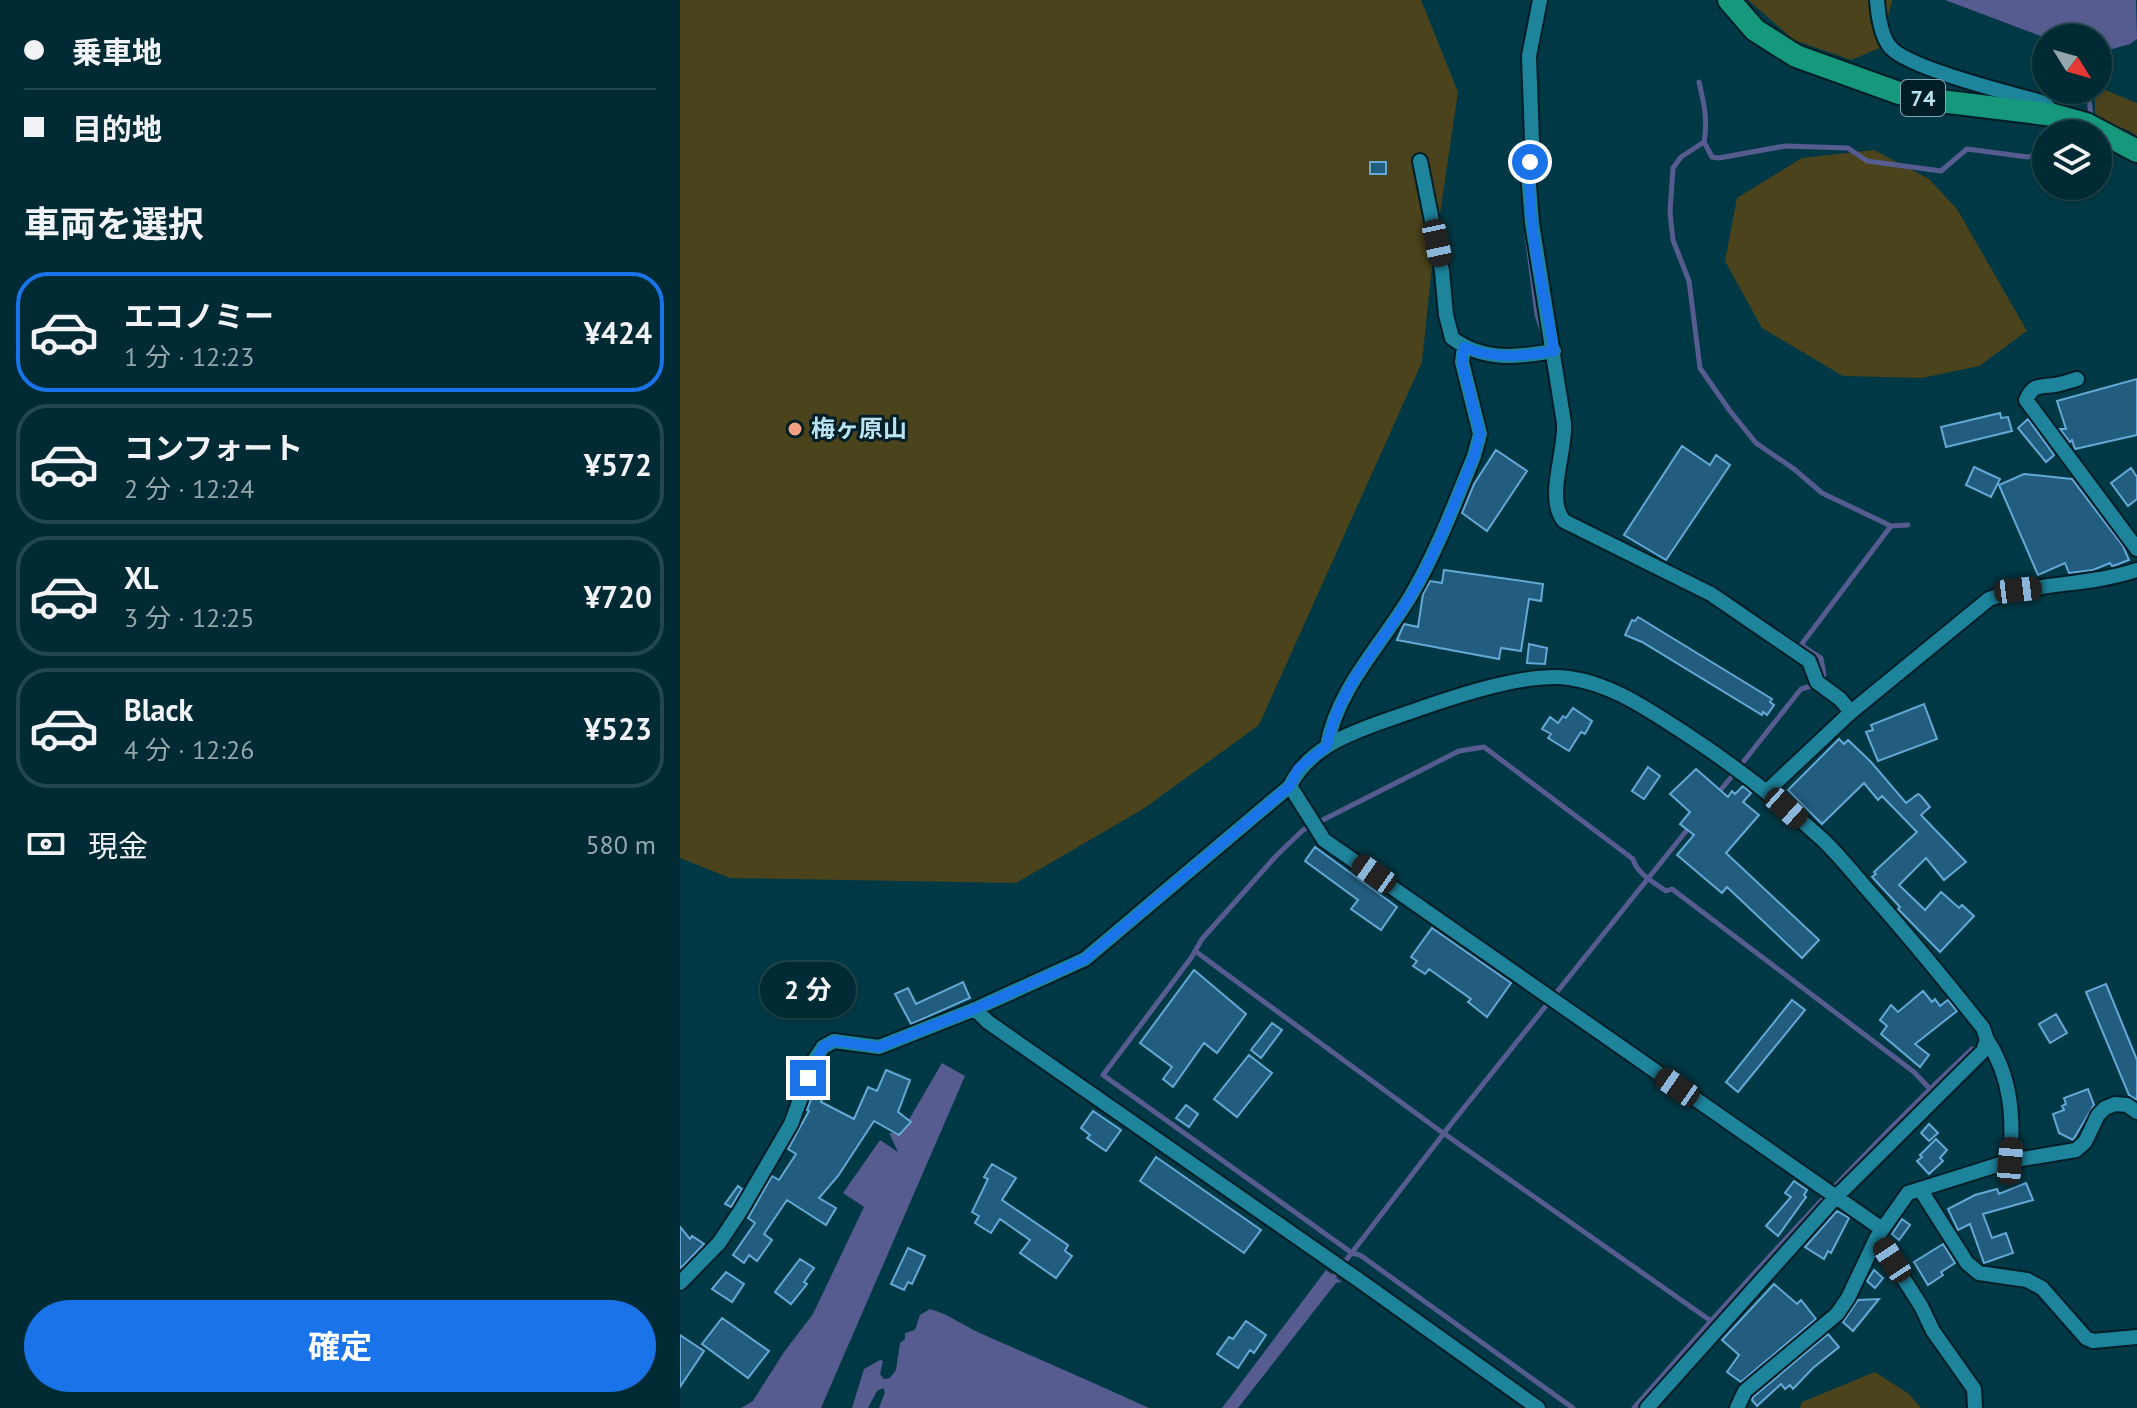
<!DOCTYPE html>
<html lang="ja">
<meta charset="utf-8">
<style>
body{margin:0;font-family:"PT Sans","Noto Sans JP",sans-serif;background:#0a333c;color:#f1f3f6;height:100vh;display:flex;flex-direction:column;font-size:30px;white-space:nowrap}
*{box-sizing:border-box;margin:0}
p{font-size:26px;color:#95a7ac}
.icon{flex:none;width:44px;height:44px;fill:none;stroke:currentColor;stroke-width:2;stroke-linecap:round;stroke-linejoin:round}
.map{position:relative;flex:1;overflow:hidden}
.drawer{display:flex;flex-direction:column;background:#002b34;width:680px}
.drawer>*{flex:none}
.top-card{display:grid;align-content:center;height:176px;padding:0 24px;background:#002b34}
.needle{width:52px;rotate:127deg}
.buttons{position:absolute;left:1352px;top:24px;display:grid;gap:16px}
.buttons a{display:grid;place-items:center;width:80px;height:80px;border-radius:50%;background:#002b34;box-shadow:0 2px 6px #0004,0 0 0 2px #22474f;font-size:40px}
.end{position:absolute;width:36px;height:36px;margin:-18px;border:10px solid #1a73e8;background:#fff;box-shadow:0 0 0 4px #fff}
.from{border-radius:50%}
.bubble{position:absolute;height:56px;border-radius:28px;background:#002b34;box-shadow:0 2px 6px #0004,0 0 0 2px #22474f;font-size:26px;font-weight:700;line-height:56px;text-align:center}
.car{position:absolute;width:24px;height:48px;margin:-24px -12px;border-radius:10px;box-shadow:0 0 6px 2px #0007;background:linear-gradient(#222 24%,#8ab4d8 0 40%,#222 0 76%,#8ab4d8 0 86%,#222 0)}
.top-card b{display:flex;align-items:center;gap:28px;height:76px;font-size:30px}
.top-card b+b{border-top:2px solid #22474f}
.top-card i{width:20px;height:20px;background:#f1f3f6}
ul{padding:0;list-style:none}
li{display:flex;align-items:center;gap:24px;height:120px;margin:0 16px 12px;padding:0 8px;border:4px solid #22474f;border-radius:32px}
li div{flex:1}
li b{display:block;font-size:30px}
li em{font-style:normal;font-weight:700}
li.on{border-color:#1a73e8}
li>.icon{width:72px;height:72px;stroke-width:1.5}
h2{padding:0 24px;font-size:36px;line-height:96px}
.pay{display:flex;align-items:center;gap:20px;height:88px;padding:0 24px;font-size:30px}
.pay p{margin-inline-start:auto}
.action{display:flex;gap:16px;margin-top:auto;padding:16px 24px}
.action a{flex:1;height:92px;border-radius:48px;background:#1a73e8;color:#fff;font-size:32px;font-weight:700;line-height:92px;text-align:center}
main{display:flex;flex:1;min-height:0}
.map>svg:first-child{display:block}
.green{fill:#4a431c}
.water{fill:#565c8f}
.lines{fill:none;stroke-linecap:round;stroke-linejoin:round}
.stream{stroke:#565c8f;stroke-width:5}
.building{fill:#225d80;stroke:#64a9d5;stroke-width:2}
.minor-casing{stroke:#011e26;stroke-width:18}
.primary-casing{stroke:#011e26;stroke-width:26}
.minor{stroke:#1d849c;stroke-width:14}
.primary{stroke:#16987d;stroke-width:22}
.route{stroke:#1a73e8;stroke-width:10}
.poi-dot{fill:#f39f84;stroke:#011e26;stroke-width:3}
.labels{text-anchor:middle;stroke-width:6;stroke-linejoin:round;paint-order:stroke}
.shield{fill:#011e26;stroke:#82a8b3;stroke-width:2}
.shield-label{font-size:22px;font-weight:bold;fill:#b9e3f0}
.poi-label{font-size:24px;font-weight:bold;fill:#b9e3f0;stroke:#011e26;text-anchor:start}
</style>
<main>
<section class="drawer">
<div class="top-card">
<b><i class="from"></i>乗車地</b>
<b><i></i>目的地</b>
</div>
<h2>車両を選択</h2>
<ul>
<li class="on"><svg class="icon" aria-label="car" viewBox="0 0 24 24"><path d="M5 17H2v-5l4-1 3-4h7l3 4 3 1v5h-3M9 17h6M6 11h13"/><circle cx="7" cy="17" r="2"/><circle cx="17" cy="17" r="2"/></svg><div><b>エコノミー</b><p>1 分 · 12:23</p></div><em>¥424</em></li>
<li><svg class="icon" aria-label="car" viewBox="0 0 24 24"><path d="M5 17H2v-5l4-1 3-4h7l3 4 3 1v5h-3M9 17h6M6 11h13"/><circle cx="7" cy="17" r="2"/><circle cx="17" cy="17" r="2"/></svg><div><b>コンフォート</b><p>2 分 · 12:24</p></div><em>¥572</em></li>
<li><svg class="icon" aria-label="car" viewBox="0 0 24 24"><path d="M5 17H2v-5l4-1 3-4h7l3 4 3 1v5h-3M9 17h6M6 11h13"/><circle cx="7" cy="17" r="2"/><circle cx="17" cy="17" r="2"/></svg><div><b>XL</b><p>3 分 · 12:25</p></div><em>¥720</em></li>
<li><svg class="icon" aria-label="car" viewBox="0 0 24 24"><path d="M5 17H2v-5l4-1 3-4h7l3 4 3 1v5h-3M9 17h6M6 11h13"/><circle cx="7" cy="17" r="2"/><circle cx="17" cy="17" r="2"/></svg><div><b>Black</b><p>4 分 · 12:26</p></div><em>¥523</em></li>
</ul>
<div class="pay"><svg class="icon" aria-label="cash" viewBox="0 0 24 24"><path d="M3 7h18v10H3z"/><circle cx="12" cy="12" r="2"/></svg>現金<p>580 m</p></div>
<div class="action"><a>確定</a></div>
</section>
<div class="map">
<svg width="1457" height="1408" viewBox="0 0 1457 1408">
<rect width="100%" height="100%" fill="#003945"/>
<path class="green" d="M0,0H741L778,92L751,275L742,362L579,725L463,809L336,883L50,878L0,858Z
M1068,0H1212V1L1200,48L1171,60L1114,40Z
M1418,87L1457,103V136L1448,130L1415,120V90H1418Z
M1194,150L1249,179L1277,209L1347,331L1299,366L1242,378L1163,376L1082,328L1045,261L1057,198L1122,158Z
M1195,1372L1229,1394L1241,1408H1120L1122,1402Z"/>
<path class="water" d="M1265,0H1456L1457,39L1450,44L1418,53V38H1366Z
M262,1063L285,1076L141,1408H61L73,1401L104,1352L133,1314L184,1207L163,1193L200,1140L218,1152L209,1133H217L224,1128Z
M646,1270L662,1282L656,1283L558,1408H542Z
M250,1309C269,1314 282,1325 300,1333C356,1358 413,1382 469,1408H199L205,1392L203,1388L197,1391L188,1408H172L184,1369L200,1360L203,1361L200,1374L204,1379L210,1378L216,1370L220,1343L225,1339V1333L235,1330L240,1315Z"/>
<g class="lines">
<path class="stream" d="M1019,82C1024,103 1028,121 1024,142L1001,157L993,168L990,212L993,240L1009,281L1020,368L1050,411L1076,443L1114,469L1142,493L1211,526
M1408,90L1411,116L1409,120
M1024,142L1032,157L1039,158L1105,146L1168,148L1187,161L1261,171L1287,149L1348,157L1366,151
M842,162L843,181
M847,235L857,315L864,335
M1140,680L1144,675L1141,658L1121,645L1211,526L1228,525
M1064,761L1121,689L1131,686
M1038,793L1054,774
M515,951L756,1128L1031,1321C1115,1228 1200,1135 1292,1049
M650,1281L771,1124L1011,825
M893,1408L680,1255L672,1253L423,1075L511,958L522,939L597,855L623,830L779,751L804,747L953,859C957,874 975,883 986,891L992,889L1234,1072L1250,1089
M954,1408L1031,1321"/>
</g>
<path class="building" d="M690,162H706V174H690Z
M1457,379V435L1395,449L1392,440L1390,442L1380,429H1386L1377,401Z
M1320,413L1321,418L1328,417L1332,431L1266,447L1261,427Z
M1348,419L1374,455L1366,462L1338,428Z
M1002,446L1030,465L1036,455L1050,465L986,560L944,535Z
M816,450L847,471L807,531L782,513L794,484Z
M1294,467L1320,479L1311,497L1286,485Z
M1451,468L1457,477V499L1448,506L1431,483Z
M1344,474L1392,479L1443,546L1449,560L1436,565L1432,566L1430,563L1413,570L1389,573L1385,563L1358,575L1319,485Z
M764,570L863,584L861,601L849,599L841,651L821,648L819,659L717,640L724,624L738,627L743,594L750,581L762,583Z
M958,617L1092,699L1090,702L1094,705L1087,715L1083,712L1082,715L962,642L945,635L952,620L955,621Z
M849,644L867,648L865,664L847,663Z
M1244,704L1257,739L1198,761L1186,732L1193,730L1191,725Z
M893,708L912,721L905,734L901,732L889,751L868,738L871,734L862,729L870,717L878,723L883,716L886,718Z
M1159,739L1164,744L1168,740L1191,762L1226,803L1238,794L1241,796L1250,807L1241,815L1286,862L1264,880L1246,858L1219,885L1245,910L1261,892L1279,908L1282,905L1294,916L1260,952L1218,909L1220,907L1192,877L1196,874L1194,872L1237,832L1202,796L1198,800L1184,783L1142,824L1108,790Z
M968,767L980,776L964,799L952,791Z
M1016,769L1048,797L1052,791L1055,794L1063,786L1071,793L1063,802L1079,815L1046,853L1139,940L1122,958L1047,887L1042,893L997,855L1014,835L1000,824L1010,812L990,794Z
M635,847L717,907L701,930L671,909L678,900L625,861Z
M752,928L831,983L807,1017L788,1002L791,999L749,969L745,974L733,966L737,961L731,957Z
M514,970L566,1014L537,1053L524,1043L493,1087L483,1079L492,1067L460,1043Z
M283,982L290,998L231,1024L215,994L228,988L236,1004Z
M1426,984L1457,1060V1100L1449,1095L1406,992Z
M1243,991L1252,1002L1255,999L1260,1006L1268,1000L1277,1011L1235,1044L1249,1055L1240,1067L1201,1034L1207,1026L1200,1020L1211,1005L1218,1012Z
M1112,1000L1125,1010L1058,1092L1046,1082Z
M1376,1014L1387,1033L1370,1043L1359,1024Z
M592,1023L602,1030L581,1058L571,1050Z
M569,1055L592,1073L557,1117L534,1099Z
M206,1070L230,1080L218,1112L231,1122L219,1135L194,1121L158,1176L139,1198L156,1208L146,1225L107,1200L84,1234L92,1240L77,1261L69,1255L64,1263L53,1255L75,1223L68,1218L92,1176L99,1180L116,1154L108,1149L129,1111L127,1110L137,1084L147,1089L141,1102L174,1119L188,1087L197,1091Z
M1408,1089L1414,1105L1393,1140L1379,1133L1373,1114L1384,1110L1382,1106L1386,1104L1384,1098Z
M506,1105L518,1114L509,1127L496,1118Z
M413,1111L441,1130L426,1151L407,1138L410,1135L401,1128Z
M1249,1124L1258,1133L1249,1141L1241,1133Z
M1256,1139L1267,1150L1260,1158L1263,1161L1249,1174L1237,1161L1242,1157L1240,1155Z
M476,1157L581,1230L564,1253L460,1181Z
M312,1164L336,1178L322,1200L388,1245L385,1251L392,1256L376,1278L340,1253L350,1240L320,1219L311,1233L295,1223L299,1216L292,1212L308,1179L304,1177Z
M1114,1181L1127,1190L1124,1195L1126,1197L1098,1236L1086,1226L1111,1197L1105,1193Z
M1346,1183L1353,1200L1303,1214L1312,1238L1326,1233L1333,1253L1304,1263L1290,1224L1278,1230L1268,1209L1295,1195L1317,1189L1319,1194Z
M58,1186L62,1189L51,1207L45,1204Z
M1157,1211L1169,1218L1151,1253L1148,1251L1144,1259L1125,1247Z
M1222,1219L1230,1225L1219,1240L1212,1234Z
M0,1227L10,1239L12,1236L24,1244L0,1269Z
M1263,1244L1275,1263L1261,1272L1263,1275L1248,1285L1234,1262Z
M228,1248L245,1256L232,1284L228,1282L224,1290L211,1284Z
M120,1259L134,1268L124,1282L127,1284L111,1304L95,1292Z
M1194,1270L1203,1278L1195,1288L1187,1281Z
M46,1272L64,1284L52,1302L32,1289Z
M1094,1284L1117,1304L1121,1300L1136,1319L1061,1382L1047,1372L1059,1355L1042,1340Z
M1199,1299L1173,1331L1163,1322L1178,1300Z
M42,1318L89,1351L68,1378L22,1344Z
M566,1321L586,1335L574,1353L570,1350L558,1368L537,1354L549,1337L553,1339Z
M1148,1334L1159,1347L1133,1368L1113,1389L1110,1385L1105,1389L1101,1384L1077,1406L1072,1400L1073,1397Z
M0,1335L24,1351L0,1387Z"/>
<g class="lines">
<defs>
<path id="minor" d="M860,0L849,56L852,140L849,185L852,223L884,423C886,453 865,498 884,521L1031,594L1129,661L1137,682L1160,699L1171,712
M1197,0C1198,14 1201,37 1211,48C1231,69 1333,94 1365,103L1374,115
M740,161L762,271L766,315L772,338C804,362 838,357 874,351
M1397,379C1390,381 1382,384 1375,385C1359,387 1353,384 1346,400L1457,549
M647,746C657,689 701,645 730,597C756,553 775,503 794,456L800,434L782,362L784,347
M610,786L644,840L1202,1229
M1087,791L1171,712L1309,599C1357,582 1409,586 1457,570
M295,1009L308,1022L683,1283L858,1408
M1307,1040C1331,1076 1334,1118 1330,1161
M1240,1189L1287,1263L1299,1273L1347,1280L1362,1288L1406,1338L1413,1341L1457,1337
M1197,1237L1241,1306L1253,1331L1294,1389L1295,1408
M0,1283L39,1243L61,1210L111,1124L135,1059L143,1047L154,1041L199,1047L295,1009L405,959L610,786C632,740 691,726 736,710C776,696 847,672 889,678C932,684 967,709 1003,732C1052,764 1098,799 1142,839C1161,857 1177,878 1195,898C1232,940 1268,984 1303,1028L1307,1040L1303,1051L1155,1198L967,1408
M1057,1408L1065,1391L1157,1314L1168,1298L1197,1237L1228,1193L1330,1161L1396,1150L1405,1142L1418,1115L1425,1108L1435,1104L1447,1105L1457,1112"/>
<path id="primary" d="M1049,0L1075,30L1116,56L1219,93L1252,100L1374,115L1406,124L1457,151"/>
</defs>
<use href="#minor" class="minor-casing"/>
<use href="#primary" class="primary-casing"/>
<use href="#minor" class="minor"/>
<use href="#primary" class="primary"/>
</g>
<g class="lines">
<path class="route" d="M128,1078L143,1047L154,1041L199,1047L295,1009L405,959L610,786L618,769L647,746C657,689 701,645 730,597C756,554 775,502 794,456L800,434L782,362L784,347C815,360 842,356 874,351C864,289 846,225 850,162"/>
</g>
<circle class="poi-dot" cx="115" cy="429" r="8"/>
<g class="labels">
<rect class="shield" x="1221" y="80" width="44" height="36" rx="6"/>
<g class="shield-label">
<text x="1243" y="106">74</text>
</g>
<g class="poi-label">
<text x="131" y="437">梅ヶ原山</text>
</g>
</g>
</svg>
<div class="buttons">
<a><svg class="needle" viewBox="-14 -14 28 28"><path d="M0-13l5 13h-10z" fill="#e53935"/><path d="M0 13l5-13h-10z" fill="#95a7ac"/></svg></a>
<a><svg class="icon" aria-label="layers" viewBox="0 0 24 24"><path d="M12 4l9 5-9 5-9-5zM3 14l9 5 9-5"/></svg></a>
</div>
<i class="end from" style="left:850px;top:162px"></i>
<i class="end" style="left:128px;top:1078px"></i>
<div class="bubble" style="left:80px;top:962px;width:96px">2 分</div>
<i class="car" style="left:757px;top:243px;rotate:168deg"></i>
<i class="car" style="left:1338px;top:590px;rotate:83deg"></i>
<i class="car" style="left:1106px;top:808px;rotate:132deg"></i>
<i class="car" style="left:694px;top:874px;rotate:305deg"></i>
<i class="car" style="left:997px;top:1087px;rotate:305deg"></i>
<i class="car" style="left:1330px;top:1161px;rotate:5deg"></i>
<i class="car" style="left:1212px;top:1260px;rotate:327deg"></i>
</div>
</main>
